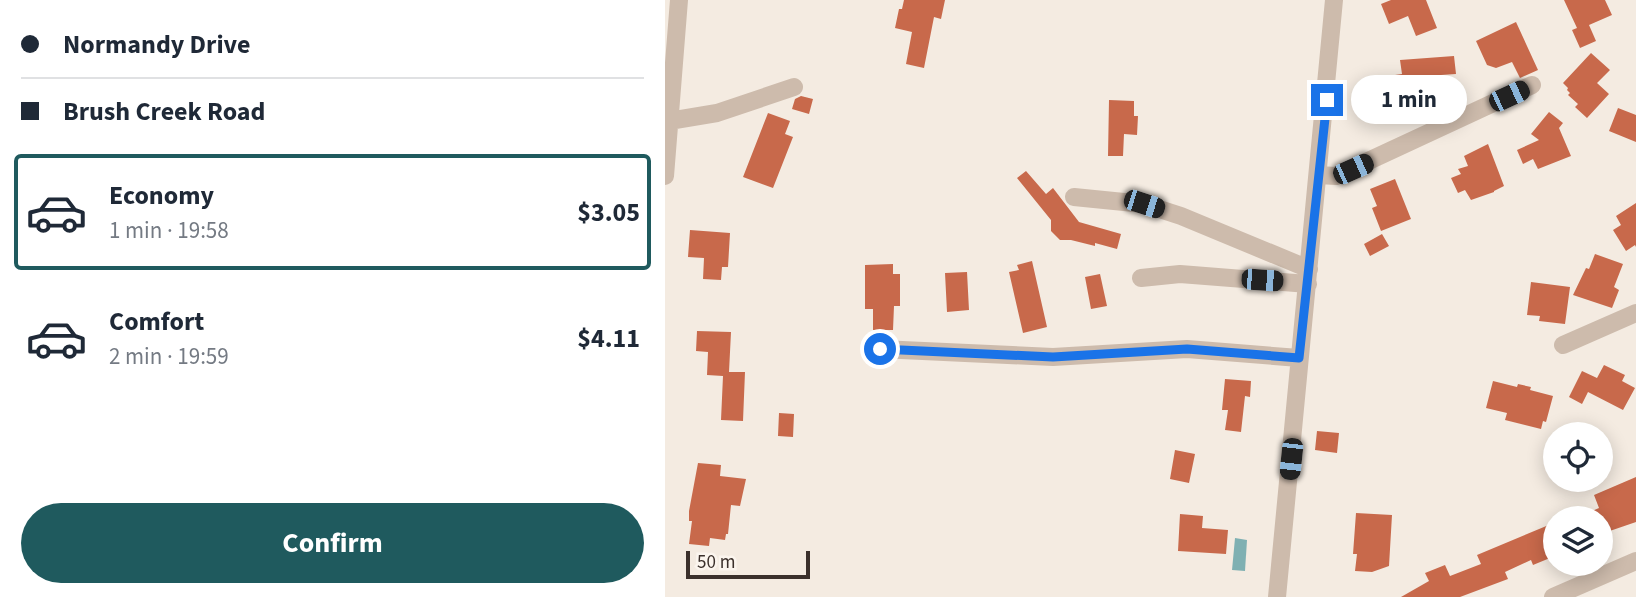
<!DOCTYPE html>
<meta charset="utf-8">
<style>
body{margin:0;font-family:"Source Sans 3",sans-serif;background:#f6f6f7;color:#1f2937;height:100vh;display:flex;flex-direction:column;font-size:26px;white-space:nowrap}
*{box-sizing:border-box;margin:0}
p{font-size:23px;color:#747a83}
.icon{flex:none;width:38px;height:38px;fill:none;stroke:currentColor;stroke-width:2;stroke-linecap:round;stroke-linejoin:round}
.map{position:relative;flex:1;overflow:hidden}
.side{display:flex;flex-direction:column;background:#fff;width:665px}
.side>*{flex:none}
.hud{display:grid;align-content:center;height:154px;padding:0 21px;background:#fff}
.tools{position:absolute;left:878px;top:422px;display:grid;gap:14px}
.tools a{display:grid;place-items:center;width:70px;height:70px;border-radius:50%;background:#fff;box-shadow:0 4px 18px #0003;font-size:35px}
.scale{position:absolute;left:21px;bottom:18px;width:124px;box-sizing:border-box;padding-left:7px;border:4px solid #3b302b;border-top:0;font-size:19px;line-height:24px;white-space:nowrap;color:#3b302b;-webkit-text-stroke:5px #fbf5ee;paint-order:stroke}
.end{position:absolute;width:32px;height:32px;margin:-16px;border:9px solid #1a73e8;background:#fff;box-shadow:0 0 0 4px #fff}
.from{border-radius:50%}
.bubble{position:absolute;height:49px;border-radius:24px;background:#fff;box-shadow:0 4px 18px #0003;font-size:23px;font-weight:700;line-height:49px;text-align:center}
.car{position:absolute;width:21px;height:42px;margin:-21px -10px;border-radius:9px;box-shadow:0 0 5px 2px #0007;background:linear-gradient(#222 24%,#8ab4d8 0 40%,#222 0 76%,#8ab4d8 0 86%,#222 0)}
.hud b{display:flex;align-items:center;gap:24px;height:66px;font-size:26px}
.hud b+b{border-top:2px solid #e0e1e3}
.hud i{width:18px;height:18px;background:#1f2937}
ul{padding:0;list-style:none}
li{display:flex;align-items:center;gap:21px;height:116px;margin:0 14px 10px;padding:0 7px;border:4px solid transparent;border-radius:7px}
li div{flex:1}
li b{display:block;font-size:26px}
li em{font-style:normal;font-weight:700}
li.on{border-color:#1f5a5e}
li>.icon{width:63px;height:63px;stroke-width:1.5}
.action{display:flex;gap:14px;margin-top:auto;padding:14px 21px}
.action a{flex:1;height:80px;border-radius:42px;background:#1f5a5e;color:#fff;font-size:28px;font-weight:700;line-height:80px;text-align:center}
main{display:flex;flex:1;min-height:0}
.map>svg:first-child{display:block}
.water{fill:#7fb0b2}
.building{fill:#c8694b}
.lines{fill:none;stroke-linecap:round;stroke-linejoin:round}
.minor{stroke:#cdbbac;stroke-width:18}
.route{stroke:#1a73e8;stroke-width:9}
</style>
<main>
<section class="side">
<div class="hud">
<b><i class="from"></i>Normandy Drive</b>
<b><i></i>Brush Creek Road</b>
</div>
<ul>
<li class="on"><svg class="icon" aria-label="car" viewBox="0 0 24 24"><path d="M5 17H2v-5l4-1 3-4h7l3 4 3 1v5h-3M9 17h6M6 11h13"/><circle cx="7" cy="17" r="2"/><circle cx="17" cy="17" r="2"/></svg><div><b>Economy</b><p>1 min · 19:58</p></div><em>$3.05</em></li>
<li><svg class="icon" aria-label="car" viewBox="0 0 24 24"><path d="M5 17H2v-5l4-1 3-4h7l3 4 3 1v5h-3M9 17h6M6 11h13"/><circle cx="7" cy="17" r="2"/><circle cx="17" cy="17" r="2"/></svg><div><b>Comfort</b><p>2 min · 19:59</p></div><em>$4.11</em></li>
</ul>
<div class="action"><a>Confirm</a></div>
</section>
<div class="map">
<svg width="971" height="597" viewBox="0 0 971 597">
<rect width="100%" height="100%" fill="#f4ebe1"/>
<path class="water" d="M570,538L582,540L580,571L567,570Z"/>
<path class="building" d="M239,0H280L276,19L269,17L259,68L241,64L247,32L230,28L234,9H237Z
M726,0H761L772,28L751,36L743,16L724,24L716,4Z
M899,0H940L947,15L924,25L931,41L915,48L907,30L912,28Z
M851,22L873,70L855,78L847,62L831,68L822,65L811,41Z
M926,53L945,70L932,83L944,94L922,118L910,107L913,104L903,95L905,93L902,90L903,88L898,83Z
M789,56L791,74L761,76L762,86L745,88V93L719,96L716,77L737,74L735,60Z
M136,96L148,99L144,114L127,109L130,99Z
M444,100L469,101V116H473L472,135L459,134L458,156H443Z
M953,108L971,115V142L944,131Z
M884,112L898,123L894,128L906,156L873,169L868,159L858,164L852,150L874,140L866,134Z
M103,113L125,121L120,134L128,137L108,188L78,177Z
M823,144L839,186L829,191V192L806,200L800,190L793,193L786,178L796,174L793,169L803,166L799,156Z
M361,171L381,194L388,188L414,222L456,234L452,249L430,243V246L406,240H395L386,231V220L352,178Z
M730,179L746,219L716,231L707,208L712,206L705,189Z
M971,203V247L970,245L961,251L948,230L956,225L951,216Z
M25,230L65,233L63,267H57L56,280L38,279L39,258L23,257Z
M717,234L724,246L705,256L699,244Z
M930,254L958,264L949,287L954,290L947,308L908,295L921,268L924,269Z
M367,261L382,327L358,333L344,272L354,270L352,265Z
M228,264V274H235V306H229L228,330H208V309H200V265Z
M302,272L304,310L282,312L280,273Z
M435,274L442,306L426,309L420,277Z
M866,282L905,287L900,324L874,321L875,316L862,315Z
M32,331L66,332L64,372H80L78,421L56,420L58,376L42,375L43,352L31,351Z
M939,365L960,375L957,381L970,388L958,410L923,392L917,404L904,397L917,371L932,378Z
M560,379L586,381L585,397L580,396L576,432L560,430L563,410H557Z
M828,381L852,387L853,384L866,387L865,390L888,396L881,422L878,421L876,429L840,420L842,413L821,408Z
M114,413L129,414L128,437L113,436Z
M652,431L674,433L672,453L650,450Z
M510,450L530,454L524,483L505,479Z
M33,463L56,465L55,476L81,479L75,506L66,505L63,534H61L60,540L45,538L44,546L24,544L27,521H24V511Z
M971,477V522L936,534V518H911L934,508L929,495Z
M691,513L727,515L724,566L707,572L690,571L692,554H688Z
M515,514L538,516L537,528L563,530L561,554L513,551Z
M891,522V548L883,552L885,558L868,565L866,560L840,572L843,579L795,597H736L764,581L760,573L780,565L785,576L816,564L812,555Z"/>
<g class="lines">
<path class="minor" d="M4,121L52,113L129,87
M653,175L671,176L867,85
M0,176L14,0
M409,197L479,204L516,216L644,269
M476,278L515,274L643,284
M898,345L971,313
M215,349L388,357L522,349L634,358
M612,597L669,0
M888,597L971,561"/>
</g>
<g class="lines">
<path class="route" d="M215,349L388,357L522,349L634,358L662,100"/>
</g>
</svg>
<div class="tools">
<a><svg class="icon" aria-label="locate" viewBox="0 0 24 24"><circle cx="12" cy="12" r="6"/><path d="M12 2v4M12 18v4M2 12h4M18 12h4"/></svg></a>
<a><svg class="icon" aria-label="layers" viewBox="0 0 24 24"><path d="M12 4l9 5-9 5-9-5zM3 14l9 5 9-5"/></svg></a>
</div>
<div class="scale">50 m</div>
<i class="end from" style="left:215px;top:349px"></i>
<i class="end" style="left:662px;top:100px"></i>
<div class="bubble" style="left:686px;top:75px;width:116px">1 min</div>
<i class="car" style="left:844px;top:96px;rotate:65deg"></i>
<i class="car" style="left:688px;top:169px;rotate:66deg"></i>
<i class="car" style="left:479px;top:204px;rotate:108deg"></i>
<i class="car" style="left:597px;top:280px;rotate:94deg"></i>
<i class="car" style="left:626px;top:459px;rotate:186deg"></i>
</div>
</main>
